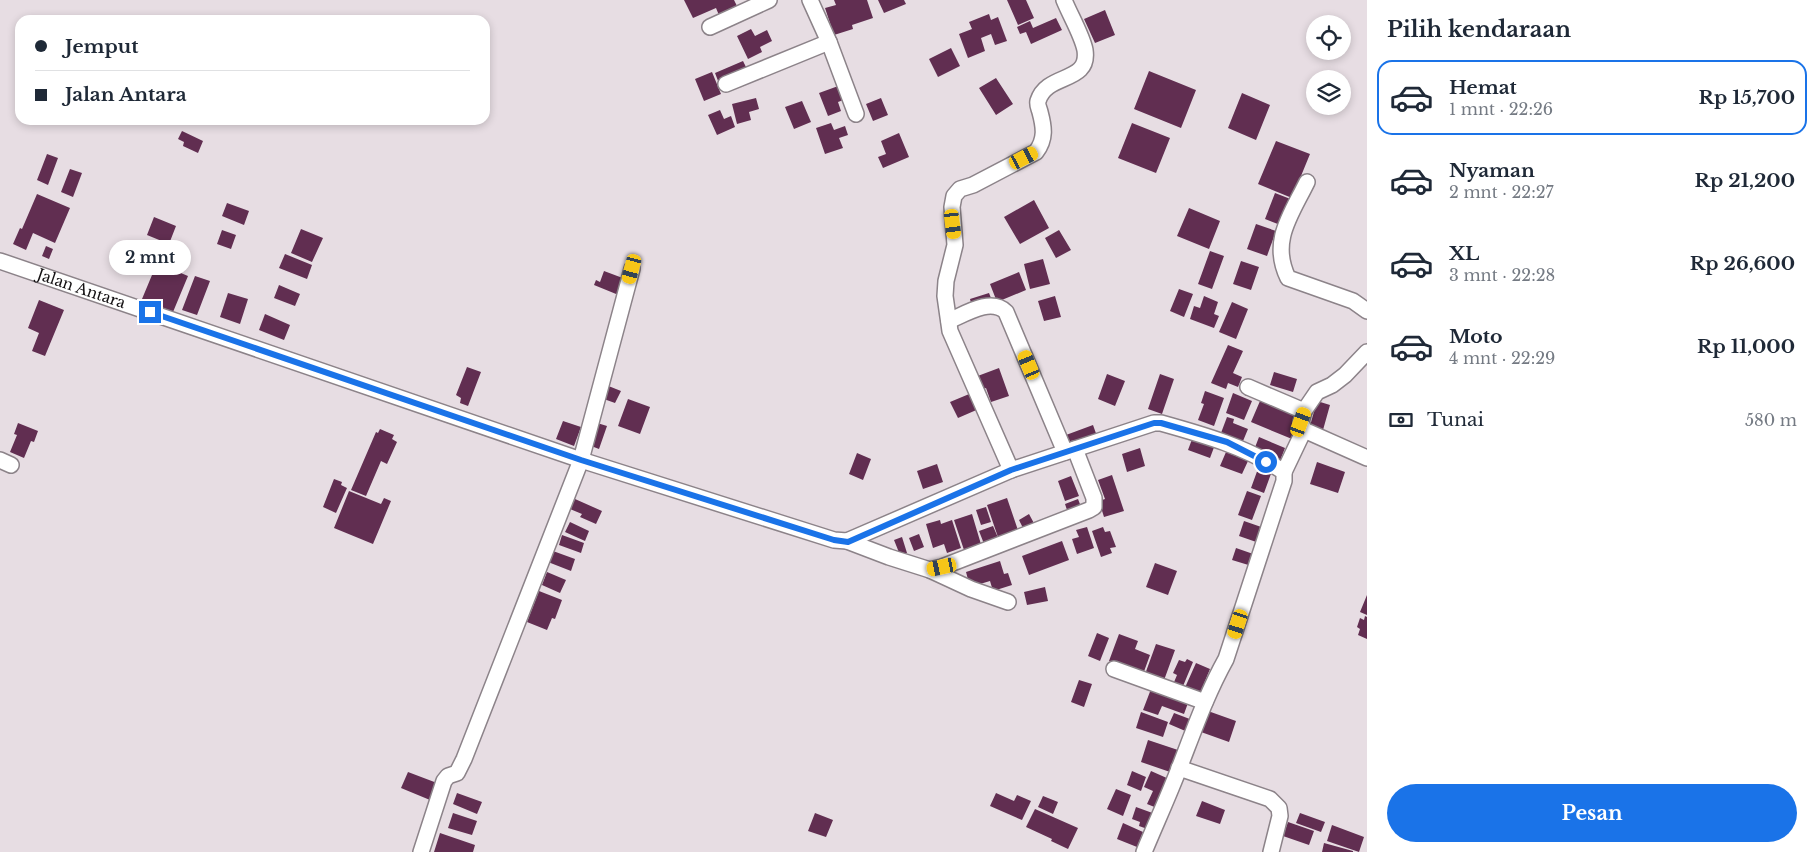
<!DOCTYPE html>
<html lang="id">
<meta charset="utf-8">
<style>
body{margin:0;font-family:"Libre Baskerville",serif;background:#f2f2f3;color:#1f2937;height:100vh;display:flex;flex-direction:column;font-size:19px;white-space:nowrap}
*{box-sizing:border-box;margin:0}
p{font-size:16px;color:#747a83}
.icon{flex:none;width:28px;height:28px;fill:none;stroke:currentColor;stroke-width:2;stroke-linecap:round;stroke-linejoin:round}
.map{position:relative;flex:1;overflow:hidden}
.panel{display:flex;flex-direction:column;background:#fff;width:450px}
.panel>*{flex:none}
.banner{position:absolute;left:15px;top:15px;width:475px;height:110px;border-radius:15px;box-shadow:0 2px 8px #0003;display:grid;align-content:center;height:110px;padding:0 20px;background:#fff}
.buttons{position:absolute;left:1306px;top:15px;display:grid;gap:10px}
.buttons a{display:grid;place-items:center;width:45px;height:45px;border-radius:50%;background:#fff;box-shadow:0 2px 8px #0003;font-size:25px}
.end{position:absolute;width:22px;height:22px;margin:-11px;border:6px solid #1a73e8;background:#fff;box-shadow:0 0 0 2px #fff}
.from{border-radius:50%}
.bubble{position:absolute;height:35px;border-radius:18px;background:#fff;box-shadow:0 2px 8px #0003;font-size:16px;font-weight:700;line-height:35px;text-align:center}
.car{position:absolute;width:15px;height:30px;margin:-15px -8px;border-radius:6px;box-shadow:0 0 4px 1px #0007;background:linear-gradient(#f5c518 24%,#345 0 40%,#f5c518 0 76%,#345 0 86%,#f5c518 0)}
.banner b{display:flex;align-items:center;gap:18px;height:48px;font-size:19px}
.banner b+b{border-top:1px solid #e0e1e3}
.banner i{width:12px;height:12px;background:#1f2937}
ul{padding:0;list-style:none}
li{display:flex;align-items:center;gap:15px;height:75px;margin:0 10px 8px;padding:0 10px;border:2px solid transparent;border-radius:15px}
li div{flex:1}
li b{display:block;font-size:19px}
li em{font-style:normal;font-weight:700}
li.active{border-color:#1a73e8}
li>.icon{width:45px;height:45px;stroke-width:1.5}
h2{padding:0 20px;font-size:22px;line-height:60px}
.pay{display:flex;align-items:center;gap:12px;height:55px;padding:0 20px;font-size:19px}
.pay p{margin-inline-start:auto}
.primary-button{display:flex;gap:10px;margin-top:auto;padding:10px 20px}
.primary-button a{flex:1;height:58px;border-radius:30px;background:#1a73e8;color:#fff;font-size:20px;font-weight:700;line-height:58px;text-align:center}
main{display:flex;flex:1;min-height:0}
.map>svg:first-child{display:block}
.building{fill:#612e51}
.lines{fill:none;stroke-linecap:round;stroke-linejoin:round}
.minor-casing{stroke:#8c8389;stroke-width:18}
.minor{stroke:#fff;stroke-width:15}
.route{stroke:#1a73e8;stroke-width:6}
.labels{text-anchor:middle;stroke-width:5;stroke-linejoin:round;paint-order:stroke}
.street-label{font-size:15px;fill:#141113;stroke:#e7dde3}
</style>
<main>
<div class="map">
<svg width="1367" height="852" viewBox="0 0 1367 852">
<rect width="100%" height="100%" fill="#e7dde3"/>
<path class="building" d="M684,0H734L740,12L721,20L716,8L693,18Z
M834,0H867L873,18L852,25L853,29L834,35L825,8L836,5Z
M878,0H904L906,4L884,13Z
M1007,0H1026L1034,18L1018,25Z
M1105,10L1115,35L1095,43L1084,19Z
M989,14L991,20L998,17L1007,41L995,45L991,34L981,38L985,51L968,58L959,34L972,29L969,22Z
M1056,18L1062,30L1031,44L1026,32L1020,34L1017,27L1030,21L1033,28Z
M751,29L755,36L767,30L772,41L760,47L762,52L748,59L737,36Z
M951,48L960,66L938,77L929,59Z
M743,61L749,73L720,86L715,73Z
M1149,71L1196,90L1181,128L1134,109Z
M712,72L721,94L704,101L695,79Z
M996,78L1013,104L996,115L979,88Z
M841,85L846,99L838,102L841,111L828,116L819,93Z
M1242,93L1270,105L1256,140L1228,128Z
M756,98L759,109L749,112L751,120L737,124L732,104Z
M881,98L888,115L873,121L866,104Z
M802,101L811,122L794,129L785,107Z
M720,110L724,119L731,116L735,127L717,135L708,115Z
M831,123L834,130L845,126L848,135L839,138L843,148L825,154L816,128Z
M1132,123L1170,138L1156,173L1118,158Z
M182,131L203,141L198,153L183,146L184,142L178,139Z
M899,133L909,157L883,168L878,157L886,154L881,141Z
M1276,141L1310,154L1292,198L1258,184Z
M47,154L58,158L48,185L37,180Z
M70,169L82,173L73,197L61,192Z
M1275,193L1293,200L1283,226L1265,219Z
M37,194L70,208L55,243L33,233L26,250L13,244L20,228L22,229Z
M1034,200L1049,228L1020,244L1004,217Z
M227,203L249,211L244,225L222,216Z
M1189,208L1220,221L1209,249L1177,236Z
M154,217L176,226L169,244L147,235Z
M1256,224L1276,231L1267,256L1247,249Z
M301,229L323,238L312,262L291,253Z
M222,230L236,235L231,249L217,244Z
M1059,230L1071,250L1056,258L1045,238Z
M46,246L53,249L49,259L42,256Z
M1210,251L1224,256L1212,289L1198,284Z
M285,254L312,265L307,279L279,268Z
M1043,259L1050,284L1030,289L1024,264Z
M1241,261L1259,267L1251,290L1233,284Z
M157,263L188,276L173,312L142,299Z
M604,271L628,280L621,296L594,285L596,280L600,282Z
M1019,272L1026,290L997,302L990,284Z
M195,276L210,281L197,315L182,310Z
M279,285L300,294L295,306L274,298Z
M1179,289L1193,294L1184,317L1170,311Z
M228,293L248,299L240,324L220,317Z
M989,293L993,303L969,312L966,304L971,303L970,299Z
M1055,296L1061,317L1044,321L1038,301Z
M1204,296L1218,302L1214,314L1219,316L1214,328L1190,319L1194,306L1200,308Z
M39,300L64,310L45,356L32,351L39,333L28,328Z
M1232,302L1248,309L1236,339L1219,332Z
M265,314L290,325L284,340L259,330Z
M1228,345L1243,351L1233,373L1242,377L1238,387L1228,383L1226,389L1211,383Z
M467,367L481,372L468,406L460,403L461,398L456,395Z
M999,368L1009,396L991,402L986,388L981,390L975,377Z
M1274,372L1297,379L1293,392L1270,385Z
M1107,374L1125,381L1115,406L1098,399Z
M1160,374L1174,379L1162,414L1148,409Z
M606,385L621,391L615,403L601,398Z
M1205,391L1224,398L1214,426L1198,420L1204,404L1201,403Z
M974,392L981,408L958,418L950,402Z
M1233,393L1252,401L1244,420L1226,413Z
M628,399L650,407L640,434L618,426Z
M1260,401L1300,418L1292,439L1251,422Z
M1317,401L1330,405L1323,430L1310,426Z
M1227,417L1234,419L1233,423L1248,429L1243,441L1221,433Z
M563,421L581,427L574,446L556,439Z
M594,422L607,426L599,449L586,444Z
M18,423L38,431L34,442L31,441L24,458L10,452L17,435L14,434Z
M1093,425L1098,439L1071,449L1066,435Z
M380,429L394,435L392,439L397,442L387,464L381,461L366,496L351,490L376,432L378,433Z
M1194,434L1216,442L1210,458L1188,450Z
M1259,437L1285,448L1280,461L1254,450Z
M1140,448L1145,466L1127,472L1122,454Z
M1226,452L1248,461L1242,474L1220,466Z
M857,453L871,459L863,480L849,474Z
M1317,462L1345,472L1338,493L1310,484Z
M937,464L943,482L923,489L917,471Z
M1259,466L1272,471L1264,493L1251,488Z
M1112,475L1124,511L1104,517L1099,501L1105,499L1098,480Z
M1071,476L1079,496L1065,501L1058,481Z
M334,479L342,482L341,485L347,488L336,513L323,507Z
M349,491L381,504L384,498L391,501L373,544L334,528Z
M1247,491L1261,496L1252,520L1238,515Z
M1007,498L1020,536L986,549L979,531L993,526L999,540L987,505Z
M575,499L602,511L596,524L580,517L582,514L570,509Z
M1078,499L1083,512L1069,516L1065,504Z
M986,507L991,522L981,525L976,510Z
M972,514L983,551L966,556L954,520Z
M1029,514L1036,527L1025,532L1019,520Z
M940,520L941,524L952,520L961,548L947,553L944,544L933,548L926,524Z
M1244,521L1267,529L1262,544L1239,536Z
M570,522L589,531L585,541L565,532Z
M1087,527L1094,548L1077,554L1072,539L1079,537L1076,530Z
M1103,527L1105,532L1110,531L1116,547L1110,548L1112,553L1101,557L1092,531Z
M919,534L924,547L914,551L909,538Z
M562,535L584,543L581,553L559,545Z
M902,537L907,553L900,555L894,540Z
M1062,541L1069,560L1029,575L1022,556Z
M1236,548L1259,556L1255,567L1232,560Z
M553,551L575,559L571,571L548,562Z
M1000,561L1004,574L1008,573L1012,585L993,591L990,581L970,587L966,572Z
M1155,563L1177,571L1168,595L1146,587Z
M547,572L566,580L560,593L542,585Z
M1045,587L1048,601L1027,605L1024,592Z
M539,591L562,600L555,619L552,618L547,630L527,622Z
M1367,595V615L1360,612Z
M1365,616L1367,617V639L1358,635L1360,629L1357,627L1360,618L1364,620Z
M1097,633L1109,638L1100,661L1088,656Z
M1119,634L1138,641L1135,649L1150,655L1142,677L1128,668L1109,661Z
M1156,644L1175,650L1163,683L1144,677Z
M1187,659L1193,662L1181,691L1172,687L1177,675L1173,673L1179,660L1185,662Z
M1196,663L1210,669L1198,698L1183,692Z
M1079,680L1092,684L1084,707L1071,702Z
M1151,689L1188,703L1184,714L1162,706L1158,715L1143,710Z
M1208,711L1236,721L1229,742L1201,732Z
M1141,712L1168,722L1163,737L1136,728Z
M1174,713L1195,721L1190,733L1169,724Z
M1148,740L1181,751L1173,773L1141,762Z
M1132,771L1146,777L1141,791L1127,785Z
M1151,771L1169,779L1157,808L1147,804L1153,791L1144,787Z
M408,772L437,783L430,800L401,788Z
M1116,789L1131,795L1123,816L1107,809Z
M457,793L482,802L477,814L453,804Z
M996,793L1014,801L1017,795L1031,801L1022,820L990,806Z
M1043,796L1058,802L1053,814L1038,807Z
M1202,801L1225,810L1220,824L1196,816Z
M1136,807L1158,815L1153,831L1139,826L1140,822L1132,819Z
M1035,809L1078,828L1068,849L1051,841L1052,839L1026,827Z
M453,813L477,821L472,835L448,828Z
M815,813L833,820L826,837L808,831Z
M1300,813L1325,822L1321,832L1296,823Z
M1288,822L1314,831L1309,845L1283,836Z
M1123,823L1143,832L1137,847L1117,839Z
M1332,825L1364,837L1359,852L1327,841Z
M440,833L475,845L473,852H434Z
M1324,843L1353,851V852H1322Z"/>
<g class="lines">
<defs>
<g id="minor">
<path d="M810,0L829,42L856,114"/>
<path d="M1064,0C1070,15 1082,35 1085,50C1090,84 1047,72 1038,101C1037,105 1039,108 1040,112C1044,127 1046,139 1036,152L973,185L960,189L954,196L952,207L955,245L946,281L945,296L950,331L1011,470L1154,423H1161C1204,435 1247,447 1284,472V481L1226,659C1207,693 1194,730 1180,766C1169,795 1156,823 1144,852"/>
<path d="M710,27L769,0"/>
<path d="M726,84L829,42"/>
<path d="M1307,182C1291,215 1270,241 1288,278L1353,301L1367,311"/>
<path id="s1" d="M0,261L581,460L834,540L847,541L889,557L930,570L971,589L1008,602"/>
<path d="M949,321C965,314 991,297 1006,312L1065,452"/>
<path d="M1367,352L1345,375L1332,385L1317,392L1304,411L1301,422L1304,430L1367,458"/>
<path d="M1248,387L1304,411"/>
<path d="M0,460L11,465"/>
<path d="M1284,472L1304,430"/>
<path d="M847,541L1011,470"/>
<path d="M930,570L942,567L1089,510L1094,507V498L1075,449"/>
<path d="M1114,669L1205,702"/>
<path d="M1179,768L1270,799L1279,808L1280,816L1271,852"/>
<path d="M421,852L444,781L448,776L457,773L464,759L581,460L632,269"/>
</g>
</defs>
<use href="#minor" class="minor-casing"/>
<use href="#minor" class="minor"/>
</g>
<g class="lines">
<path class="route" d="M150,312L581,460L834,540L848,542L1011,470L1154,423H1161L1227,442L1266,462"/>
</g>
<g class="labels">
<g class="street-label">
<text dy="5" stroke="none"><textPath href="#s1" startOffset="86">Jalan Antara</textPath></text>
</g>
</g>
</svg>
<div class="buttons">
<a><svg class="icon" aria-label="locate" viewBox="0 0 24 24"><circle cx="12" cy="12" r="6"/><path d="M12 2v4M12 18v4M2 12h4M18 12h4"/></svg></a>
<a><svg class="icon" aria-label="layers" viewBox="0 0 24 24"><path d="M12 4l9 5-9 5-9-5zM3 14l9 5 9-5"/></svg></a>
</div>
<i class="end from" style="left:1266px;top:462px"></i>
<i class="end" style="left:150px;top:312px"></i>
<div class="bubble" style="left:109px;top:240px;width:82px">2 mnt</div>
<i class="car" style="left:1024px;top:158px;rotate:63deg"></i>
<i class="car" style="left:953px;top:224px;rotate:173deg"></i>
<i class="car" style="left:632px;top:269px;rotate:195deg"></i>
<i class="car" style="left:1029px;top:365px;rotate:337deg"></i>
<i class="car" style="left:1301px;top:422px;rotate:20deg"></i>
<i class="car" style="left:942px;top:567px;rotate:258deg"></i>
<i class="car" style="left:1238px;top:624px;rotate:198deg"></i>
<div class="banner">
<b><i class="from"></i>Jemput</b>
<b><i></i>Jalan Antara</b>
</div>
</div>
<section class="panel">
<h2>Pilih kendaraan</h2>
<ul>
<li class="active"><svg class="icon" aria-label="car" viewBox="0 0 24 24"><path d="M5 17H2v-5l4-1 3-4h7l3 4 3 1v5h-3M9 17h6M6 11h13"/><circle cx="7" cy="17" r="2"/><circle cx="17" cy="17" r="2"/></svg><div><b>Hemat</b><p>1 mnt · 22:26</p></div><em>Rp 15,700</em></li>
<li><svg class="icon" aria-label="car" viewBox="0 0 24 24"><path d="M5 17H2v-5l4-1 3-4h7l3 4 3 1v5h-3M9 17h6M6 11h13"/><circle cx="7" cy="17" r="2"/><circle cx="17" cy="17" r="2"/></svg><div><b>Nyaman</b><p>2 mnt · 22:27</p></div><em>Rp 21,200</em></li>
<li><svg class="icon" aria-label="car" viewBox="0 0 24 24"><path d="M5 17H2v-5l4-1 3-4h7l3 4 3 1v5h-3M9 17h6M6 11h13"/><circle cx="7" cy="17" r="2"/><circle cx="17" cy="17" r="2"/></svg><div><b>XL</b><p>3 mnt · 22:28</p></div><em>Rp 26,600</em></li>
<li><svg class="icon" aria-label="car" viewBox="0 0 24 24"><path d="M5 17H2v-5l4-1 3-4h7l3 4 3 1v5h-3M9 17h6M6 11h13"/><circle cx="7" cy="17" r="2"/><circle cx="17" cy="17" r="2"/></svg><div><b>Moto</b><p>4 mnt · 22:29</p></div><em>Rp 11,000</em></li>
</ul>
<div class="pay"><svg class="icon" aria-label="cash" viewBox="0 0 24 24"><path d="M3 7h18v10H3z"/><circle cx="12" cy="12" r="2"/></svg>Tunai<p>580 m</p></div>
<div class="primary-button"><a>Pesan</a></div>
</section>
</main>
